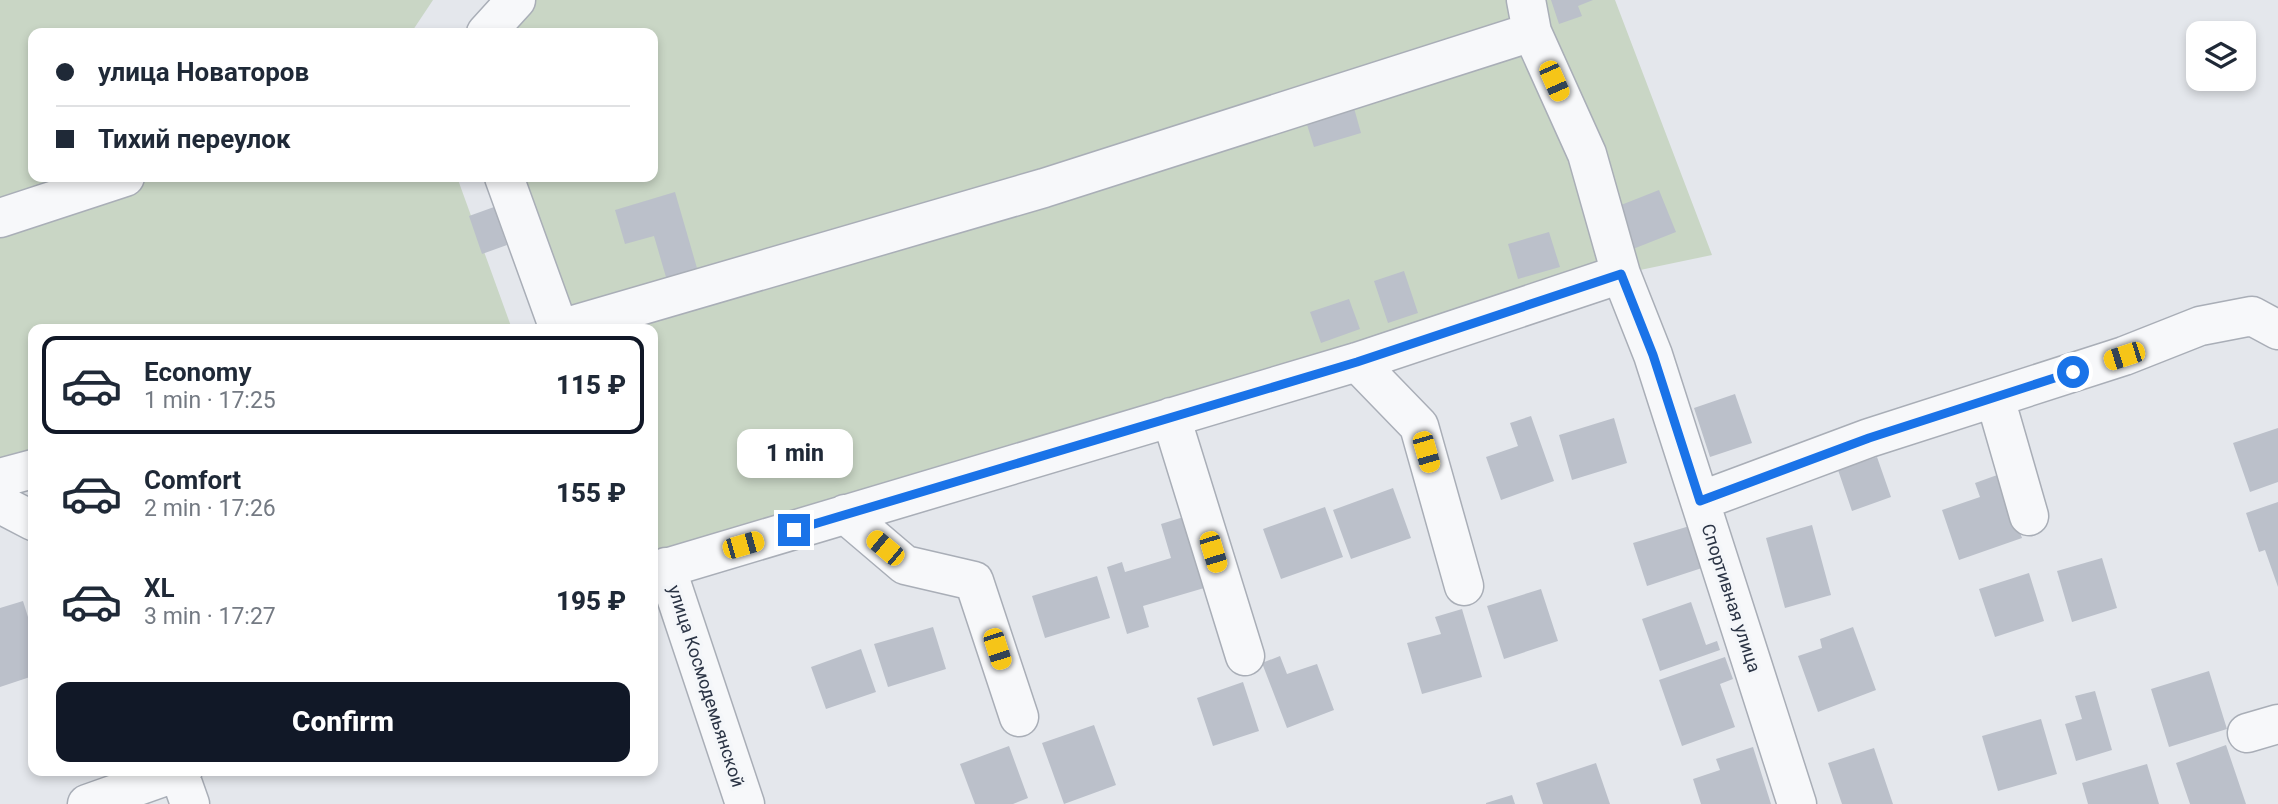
<!DOCTYPE html>
<meta charset="utf-8">
<style>
body{margin:0;font-family:Roboto,sans-serif;background:#f2f2f3;color:#1f2937;height:100vh;display:flex;flex-direction:column;font-size:26px;white-space:nowrap}
*{box-sizing:border-box;margin:0}
p{font-size:23px;color:#747a83}
.icon{flex:none;width:38px;height:38px;fill:none;stroke:currentColor;stroke-width:2;stroke-linecap:round;stroke-linejoin:round}
.map{position:relative;flex:1;overflow:hidden}
.details{position:absolute;left:28px;top:324px;width:630px;height:452px;display:flex;flex-direction:column;background:#fff;border-radius:14px;box-shadow:0 4px 10px #0003}
.details>*{flex:none}
.guide{position:absolute;left:28px;top:28px;width:630px;height:154px;border-radius:14px;box-shadow:0 4px 10px #0003;display:grid;align-content:center;height:154px;padding:0 28px;background:#fff}
.controls{position:absolute;left:2186px;top:21px;display:grid;gap:14px}
.controls a{display:grid;place-items:center;width:70px;height:70px;border-radius:14px;background:#fff;box-shadow:0 4px 10px #0003;font-size:35px}
.end{position:absolute;width:32px;height:32px;margin:-16px;border:9px solid #1a73e8;background:#fff;box-shadow:0 0 0 4px #fff}
.from{border-radius:50%}
.bubble{position:absolute;height:49px;border-radius:14px;background:#fff;box-shadow:0 4px 10px #0003;font-size:23px;font-weight:800;line-height:49px;text-align:center}
.car{position:absolute;width:21px;height:42px;margin:-21px -10px;border-radius:9px;box-shadow:0 0 5px 2px #0007;background:linear-gradient(#f5c518 24%,#345 0 40%,#f5c518 0 76%,#345 0 86%,#f5c518 0)}
.guide b{display:flex;align-items:center;gap:24px;height:66px;font-size:26px}
.guide b+b{border-top:2px solid #e0e1e3}
.guide i{width:18px;height:18px;background:#1f2937}
ul{padding:12px 0 0;list-style:none}
li{display:flex;align-items:center;gap:21px;height:98px;margin:0 14px 10px;padding:0 14px;border:4px solid transparent;border-radius:14px}
li div{flex:1}
li b{display:block;font-size:26px}
li em{font-style:normal;font-weight:800}
li.active{border-color:#111827}
li>.icon{width:63px;height:63px;stroke-width:1.5}
.cta{display:flex;gap:14px;margin-top:auto;padding:14px 28px}
.cta a{flex:1;height:80px;border-radius:14px;background:#111827;color:#fff;font-size:28px;font-weight:800;line-height:80px;text-align:center}
.map>svg:first-child{display:block}
.green{fill:#c9d6c5}
.building{fill:#bbc0ca}
.lines{fill:none;stroke-linecap:round;stroke-linejoin:round}
.minor-casing{stroke:#a9aeb7;stroke-width:41}
.minor{stroke:#f7f8fa;stroke-width:38}
.route{stroke:#1a73e8;stroke-width:9}
.labels{text-anchor:middle;stroke-width:7;stroke-linejoin:round;paint-order:stroke}
.street-label{font-size:18px;fill:#2b3445;stroke:#f4f6f9}
</style>
<div class="map">
<svg width="2278" height="804" viewBox="0 0 2278 804">
<rect width="100%" height="100%" fill="#e4e7ec"/>
<path class="green" d="M0,0H433L411,33H33V177H457L512,329H33V454L0,464Z
M513,0H1615L1712,255L1621,274L653,572V329H559L504,177H653V33H509L518,29Z"/>
<path class="building" d="M1551,0H1593L1578,6L1582,16L1559,24Z
M1352,101L1361,133L1314,147L1304,115Z
M1659,190L1676,232L1633,249L1616,207Z
M675,192L699,275L668,284L654,236L625,244L615,210Z
M494,207L507,245L482,254L469,216Z
M1549,232L1560,267L1518,279L1508,244Z
M1404,271L1418,313L1388,323L1374,281Z
M1349,299L1360,329L1321,343L1310,312Z
M1735,394L1752,443L1710,457L1694,408Z
M1531,416L1554,481L1501,500L1486,457L1518,446L1510,423Z
M1614,418L1627,463L1572,480L1559,435Z
M2278,428V482L2250,492L2233,443Z
M1877,457L1891,497L1852,511L1838,470Z
M2000,474L2022,538L1959,560L1942,510L1980,497L1975,483Z
M1393,488L1411,538L1351,559L1333,510Z
M2278,502V587L2265,550L2259,552L2246,513Z
M1325,507L1343,557L1281,579L1263,529Z
M1190,515L1211,586L1143,606L1149,627L1127,634L1107,567L1122,562L1125,572L1171,558L1161,524Z
M1693,525L1705,567L1647,586L1633,543Z
M1812,525L1831,595L1785,608L1766,538Z
M2102,558L2117,608L2072,622L2057,571Z
M2029,573L2044,621L1995,637L1979,589Z
M1097,576L1110,618L1045,638L1032,596Z
M1541,589L1558,641L1504,659L1487,606Z
M23,601L33,633V676L0,687V608Z
M1691,602L1706,645L1717,641L1720,650L1660,671L1642,619Z
M1462,609L1482,677L1422,694L1407,643L1441,634L1435,617Z
M933,627L946,669L888,687L874,644Z
M1853,627L1876,690L1818,712L1798,656L1822,648L1820,639Z
M861,649L876,692L826,709L811,667Z
M1280,656L1287,674L1317,664L1334,710L1287,728L1262,663Z
M1725,657L1733,679L1720,684L1735,727L1682,746L1659,680Z
M2209,671L2227,729L2169,747L2151,689Z
M1243,682L1259,731L1213,746L1197,698Z
M2095,691L2112,750L2076,761L2065,724L2082,719L2075,696Z
M2041,719L2057,774L1998,791L1982,736Z
M1094,725L1116,785L1064,804L1042,743Z
M2226,745L2246,804H2190L2176,763Z
M1009,746L1028,798L1013,804H975L960,764Z
M1753,747L1771,804H1701L1693,779L1720,770L1716,759Z
M1874,748L1893,804H1842L1828,763Z
M1596,763L1610,804H1543L1536,783Z
M2147,764L2159,804H2088L2082,783Z
M1512,795L1515,804H1486V803Z"/>
<g class="lines">
<defs>
<path id="minor" d="M1526,0L1532,32L1587,154L1621,274L1653,355L1797,804
M486,33L516,0
M504,177L559,329
M0,218L125,177
M560,329L1044,188L1532,32
M1357,362L1419,426L1464,586
M1995,398L2029,516
M1171,417L1245,656
M0,478L33,469
M1700,501L1869,438L2124,356L2200,326L2252,316L2278,330
M0,504L33,521
M845,514L905,565L974,581L1019,717
M666,567L745,804
M653,572L1357,362L1621,274
M2247,733L2278,724
M178,770L190,804
M87,804L183,770"/>
</defs>
<use href="#minor" class="minor-casing"/>
<use href="#minor" class="minor"/>
</g>
<g class="lines">
<path class="route" d="M794,530L1357,362L1621,274L1653,355L1700,501L1869,438L2073,372"/>
</g>
<g class="labels">
<g class="street-label">
<text transform="translate(1731 598) rotate(72)" y="6">Спортивная улица</text>
<text transform="translate(706 686) rotate(72)" y="6">улица Космодемьянской</text>
</g>
</g>
</svg>
<div class="controls">
<a><svg class="icon" aria-label="layers" viewBox="0 0 24 24"><path d="M12 4l9 5-9 5-9-5zM3 14l9 5 9-5"/></svg></a>
</div>
<i class="end from" style="left:2073px;top:372px"></i>
<i class="end" style="left:794px;top:530px"></i>
<div class="bubble" style="left:737px;top:429px;width:116px">1 min</div>
<i class="car" style="left:1554px;top:81px;rotate:156deg"></i>
<i class="car" style="left:2124px;top:356px;rotate:252deg"></i>
<i class="car" style="left:1426px;top:452px;rotate:164deg"></i>
<i class="car" style="left:743px;top:545px;rotate:74deg"></i>
<i class="car" style="left:885px;top:548px;rotate:310deg"></i>
<i class="car" style="left:1213px;top:552px;rotate:163deg"></i>
<i class="car" style="left:997px;top:649px;rotate:162deg"></i>
<div class="guide">
<b><i class="from"></i>улица Новаторов</b>
<b><i></i>Тихий переулок</b>
</div>
<section class="details">
<ul>
<li class="active"><svg class="icon" aria-label="car" viewBox="0 0 24 24"><path d="M5 17H2v-5l4-1 3-4h7l3 4 3 1v5h-3M9 17h6M6 11h13"/><circle cx="7" cy="17" r="2"/><circle cx="17" cy="17" r="2"/></svg><div><b>Economy</b><p>1 min · 17:25</p></div><em>115 ₽</em></li>
<li><svg class="icon" aria-label="car" viewBox="0 0 24 24"><path d="M5 17H2v-5l4-1 3-4h7l3 4 3 1v5h-3M9 17h6M6 11h13"/><circle cx="7" cy="17" r="2"/><circle cx="17" cy="17" r="2"/></svg><div><b>Comfort</b><p>2 min · 17:26</p></div><em>155 ₽</em></li>
<li><svg class="icon" aria-label="car" viewBox="0 0 24 24"><path d="M5 17H2v-5l4-1 3-4h7l3 4 3 1v5h-3M9 17h6M6 11h13"/><circle cx="7" cy="17" r="2"/><circle cx="17" cy="17" r="2"/></svg><div><b>XL</b><p>3 min · 17:27</p></div><em>195 ₽</em></li>
</ul>
<div class="cta"><a>Confirm</a></div>
</section>
</div>
